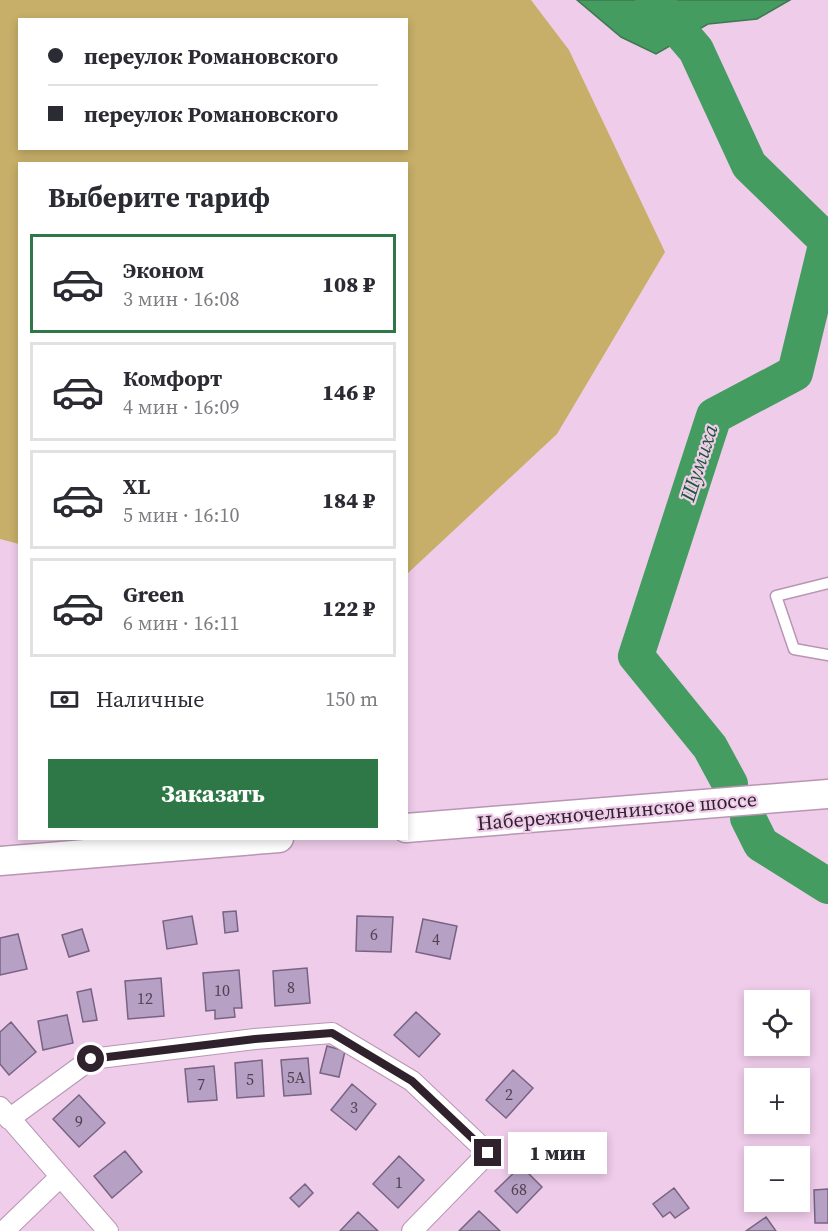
<!DOCTYPE html>
<html lang="ru">
<meta charset="utf-8">
<style>
body{margin:0;font-family:"Source Serif 4",serif;background:#f2f2f3;color:#2b2b33;height:100vh;display:flex;flex-direction:column;font-size:22px;white-space:nowrap}
*{box-sizing:border-box;margin:0}
p{font-size:20px;color:#7c7c81}
.icon{flex:none;width:33px;height:33px;fill:none;stroke:currentColor;stroke-width:2;stroke-linecap:round;stroke-linejoin:round}
.map{position:relative;flex:1;overflow:hidden}
.details{position:absolute;left:18px;top:162px;width:390px;height:678px;display:flex;flex-direction:column;background:#fff;border-radius:0px;box-shadow:0 3px 9px #0003}
.details>*{flex:none}
.banner{position:absolute;left:18px;top:18px;width:390px;height:132px;border-radius:0px;box-shadow:0 3px 9px #0003;display:grid;align-content:center;height:132px;padding:0 30px;background:#fff}
.tools{position:absolute;left:744px;top:990px;display:grid;gap:12px}
.tools a{display:grid;place-items:center;width:66px;height:66px;border-radius:0px;background:#fff;box-shadow:0 3px 9px #0003;font-size:30px}
.end{position:absolute;width:27px;height:27px;margin:-14px;border:8px solid #2f222d;background:#fff;box-shadow:0 0 0 3px #fff}
.from{border-radius:50%}
.bubble{position:absolute;height:42px;border-radius:0px;background:#fff;box-shadow:0 3px 9px #0003;font-size:20px;font-weight:800;line-height:42px;text-align:center}
.banner b{display:flex;align-items:center;gap:21px;height:57px;font-size:22px}
.banner b+b{border-top:2px solid #e1e1e2}
.banner i{width:15px;height:15px;background:#2b2b33}
ul{padding:0;list-style:none}
li{display:flex;align-items:center;gap:18px;height:99px;margin:0 12px 9px;padding:0 18px;border:3px solid #e1e1e2;border-radius:0px}
li div{flex:1}
li b{display:block;font-size:22px}
li em{font-style:normal;font-weight:800}
li.current{border-color:#2d7846}
li>.icon{width:54px;height:54px;stroke-width:1.5}
h2{padding:0 30px;font-size:27px;line-height:72px}
.pay{display:flex;align-items:center;gap:15px;height:66px;padding:0 30px;font-size:22px}
.pay p{margin-inline-start:auto}
.button{display:flex;gap:12px;margin-top:auto;padding:12px 30px}
.button a{flex:1;height:69px;border-radius:0px;background:#2d7846;color:#fff;font-size:24px;font-weight:800;line-height:69px;text-align:center}
.map>svg:first-child{display:block}
.green{fill:#c7af69;fill-rule:evenodd}
.water{fill:#449c60;stroke:#3e7751;stroke-width:1.5}
.lines{fill:none;stroke-linecap:round;stroke-linejoin:round}
.river{stroke:#449c60;stroke-width:36}
.building{fill:#b6a0c4;stroke:#776384;stroke-width:1.5}
.service-casing{stroke:#b896b3;stroke-width:13}
.minor-casing{stroke:#b896b3;stroke-width:22}
.secondary-casing{stroke:#b896b3;stroke-width:31}
.service{stroke:#fff;stroke-width:10}
.minor{stroke:#fff;stroke-width:20}
.secondary{stroke:#fff;stroke-width:28}
.route{stroke:#2f222d;stroke-width:8}
.labels{text-anchor:middle;stroke-width:4.5;stroke-linejoin:round;paint-order:stroke}
.number-label{font-size:16px;fill:#514253}
.street-label{font-size:20px;fill:#2f222d;stroke:#efccea}
.water-label{font-size:21px;font-style:italic;fill:#1a5931;stroke:#efccea}
</style>
<div class="map">
<svg width="828" height="1231" viewBox="0 0 828 1231">
<rect width="100%" height="100%" fill="#efccea"/>
<path class="green" d="M0,0H531L569,50L665,252L557,434L407,574L406,164H20L19,544L0,539ZM20,20H406V148H20Z"/>
<path class="water" d="M577,0H790L757,19L708,24L656,54L621,37Z"/>
<g class="lines">
<path class="river" d="M653,0L696,50L749,165L827,241L795,373L714,416L636,656L710,747L730,784
M748,818L761,844L828,886"/>
</g>
<path class="building" d="M236,911L238,931L225,933L223,912Z
M192,916L197,944L167,949L163,921Z
M357,916L393,917L391,952L356,951Z
M423,919L457,926L450,959L416,952Z
M82,929L89,951L69,957L62,935Z
M18,934L27,969L0,975V938Z
M307,968L310,1003L275,1006L273,971Z
M239,970L242,1008H234L235,1017L215,1019V1010L206,1011L203,973Z
M161,978L164,1016L128,1019L125,981Z
M91,989L97,1020L83,1022L77,992Z
M416,1012L440,1034L419,1057L394,1035Z
M67,1015L73,1043L43,1050L38,1021Z
M11,1022L36,1052L9,1075L0,1064V1032Z
M327,1046L345,1051L339,1077L320,1073Z
M308,1058L311,1094L284,1096L281,1060Z
M262,1060L264,1096L237,1098L235,1063Z
M214,1066L217,1100L188,1102L185,1069Z
M513,1070L533,1088L506,1118L486,1100Z
M352,1084L376,1104L356,1130L331,1110Z
M79,1095L105,1123L79,1147L53,1119Z
M125,1151L142,1172L112,1198L94,1176Z
M399,1156L424,1180L398,1208L373,1184Z
M521,1166L542,1187L517,1213L495,1191Z
M305,1184L313,1193L299,1207L290,1198Z
M674,1188L689,1208L675,1218L670,1212L663,1217L653,1204Z
M828,1189V1223H815L814,1190Z
M479,1211L500,1231H459Z
M358,1212L378,1231H340Z
M766,1217L776,1231H746Z"/>
<g class="lines">
<defs>
<path id="service" d="M828,583L776,596L794,649L828,655"/>
<path id="minor" d="M0,1107L108,1231
M9,1119L91,1059L255,1039L332,1033L412,1081L488,1153L412,1231
M4,1231L60,1177"/>
<path id="secondary" d="M406,828L828,794
M0,861L279,838"/>
</defs>
<use href="#service" class="service-casing"/>
<use href="#minor" class="minor-casing"/>
<use href="#secondary" class="secondary-casing"/>
<use href="#service" class="service"/>
<use href="#minor" class="minor"/>
<use href="#secondary" class="secondary"/>
</g>
<g class="lines">
<path class="route" d="M91,1059L255,1039L332,1033L412,1081L488,1153"/>
</g>
<g class="labels">
<g class="number-label">
<text x="374" y="940">6</text>
<text x="436" y="945">4</text>
<text x="291" y="993">8</text>
<text x="222" y="996">10</text>
<text x="145" y="1004">12</text>
<text x="296" y="1083">5А</text>
<text x="250" y="1085">5</text>
<text x="201" y="1090">7</text>
<text x="509" y="1100">2</text>
<text x="354" y="1113">3</text>
<text x="79" y="1127">9</text>
<text x="399" y="1188">1</text>
<text x="519" y="1195">68</text>
</g>
<g class="street-label">
<text transform="translate(617 811) rotate(-5)" y="7">Набережночелнинское шоссе</text>
</g>
<g class="water-label">
<text transform="translate(699 463) rotate(-72)" y="7">Шумиха</text>
</g>
</g>
</svg>
<div class="tools">
<a><svg class="icon" aria-label="locate" viewBox="0 0 24 24"><circle cx="12" cy="12" r="6"/><path d="M12 2v4M12 18v4M2 12h4M18 12h4"/></svg></a>
<a>+</a>
<a>−</a>
</div>
<i class="end from" style="left:91px;top:1059px"></i>
<i class="end" style="left:488px;top:1153px"></i>
<div class="bubble" style="left:508px;top:1132px;width:99px">1 мин</div>
<div class="banner">
<b><i class="from"></i>переулок Романовского</b>
<b><i></i>переулок Романовского</b>
</div>
<section class="details">
<h2>Выберите тариф</h2>
<ul>
<li class="current"><svg class="icon" aria-label="car" viewBox="0 0 24 24"><path d="M5 17H2v-5l4-1 3-4h7l3 4 3 1v5h-3M9 17h6M6 11h13"/><circle cx="7" cy="17" r="2"/><circle cx="17" cy="17" r="2"/></svg><div><b>Эконом</b><p>3 мин · 16:08</p></div><em>108 ₽</em></li>
<li><svg class="icon" aria-label="car" viewBox="0 0 24 24"><path d="M5 17H2v-5l4-1 3-4h7l3 4 3 1v5h-3M9 17h6M6 11h13"/><circle cx="7" cy="17" r="2"/><circle cx="17" cy="17" r="2"/></svg><div><b>Комфорт</b><p>4 мин · 16:09</p></div><em>146 ₽</em></li>
<li><svg class="icon" aria-label="car" viewBox="0 0 24 24"><path d="M5 17H2v-5l4-1 3-4h7l3 4 3 1v5h-3M9 17h6M6 11h13"/><circle cx="7" cy="17" r="2"/><circle cx="17" cy="17" r="2"/></svg><div><b>XL</b><p>5 мин · 16:10</p></div><em>184 ₽</em></li>
<li><svg class="icon" aria-label="car" viewBox="0 0 24 24"><path d="M5 17H2v-5l4-1 3-4h7l3 4 3 1v5h-3M9 17h6M6 11h13"/><circle cx="7" cy="17" r="2"/><circle cx="17" cy="17" r="2"/></svg><div><b>Green</b><p>6 мин · 16:11</p></div><em>122 ₽</em></li>
</ul>
<div class="pay"><svg class="icon" aria-label="cash" viewBox="0 0 24 24"><path d="M3 7h18v10H3z"/><circle cx="12" cy="12" r="2"/></svg>Наличные<p>150 m</p></div>
<div class="button"><a>Заказать</a></div>
</section>
</div>
